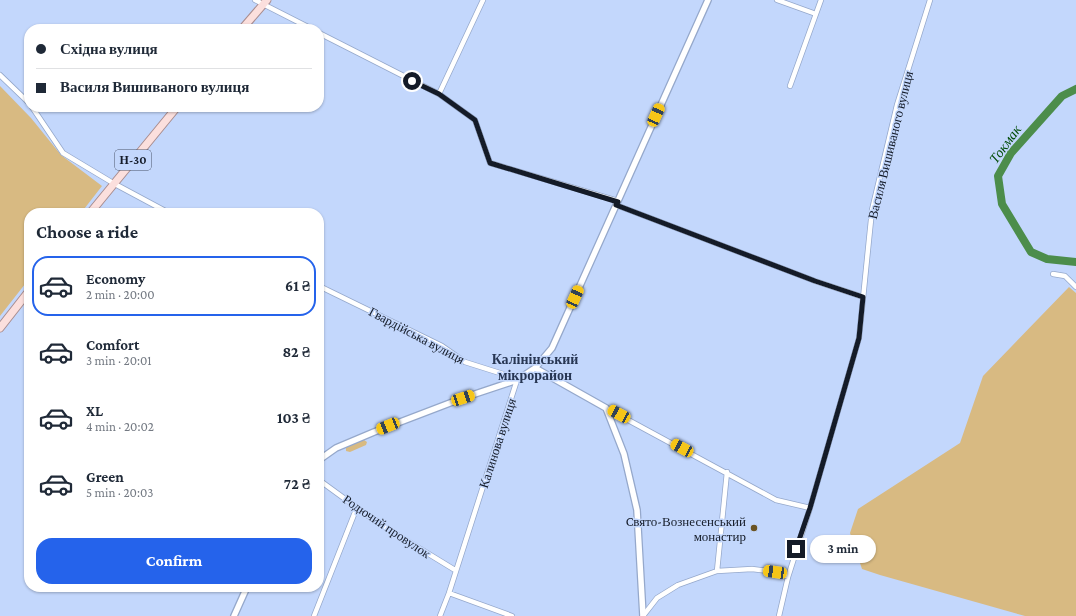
<!DOCTYPE html>
<meta charset="utf-8">
<style>
body{margin:0;font-family:"Crimson Pro",serif;background:#f6f6f7;color:#1f2937;height:100vh;display:flex;flex-direction:column;font-size:15px;white-space:nowrap}
*{box-sizing:border-box;margin:0}
p{font-size:13px;color:#747a83}
.icon{flex:none;width:22px;height:22px;fill:none;stroke:currentColor;stroke-width:2;stroke-linecap:round;stroke-linejoin:round}
.map{position:relative;flex:1;overflow:hidden}
.details{position:absolute;left:24px;top:208px;width:300px;height:384px;display:flex;flex-direction:column;background:#fff;border-radius:16px;box-shadow:0 1px 3px #0004}
.details>*{flex:none}
.hud{position:absolute;left:24px;top:24px;width:300px;height:88px;border-radius:16px;box-shadow:0 1px 3px #0004;display:grid;align-content:center;height:88px;padding:0 12px;background:#fff}
.end{position:absolute;width:18px;height:18px;margin:-9px;border:5px solid #141b28;background:#fff;box-shadow:0 0 0 2px #fff}
.from{border-radius:50%}
.bubble{position:absolute;height:28px;border-radius:14px;background:#fff;box-shadow:0 1px 3px #0004;font-size:13px;font-weight:700;line-height:28px;text-align:center}
.car{position:absolute;width:12px;height:24px;margin:-12px -6px;border-radius:5px;box-shadow:0 0 3px 1px #0007;background:linear-gradient(#f5c518 24%,#345 0 40%,#f5c518 0 76%,#345 0 86%,#f5c518 0)}
.hud b{display:flex;align-items:center;gap:14px;height:38px;font-size:15px}
.hud b+b{border-top:1px solid #e0e1e3}
.hud i{width:10px;height:10px;background:#1f2937}
ul{padding:0;list-style:none}
li{display:flex;align-items:center;gap:12px;height:60px;margin:0 8px 6px;padding:0 4px;border:2px solid transparent;border-radius:16px}
li div{flex:1}
li b{display:block;font-size:15px}
li em{font-style:normal;font-weight:700}
li.on{border-color:#2563eb}
li>.icon{width:36px;height:36px;stroke-width:1.5}
h2{padding:0 12px;font-size:18px;line-height:48px}
.cta{display:flex;gap:8px;margin-top:auto;padding:8px 12px}
.cta a{flex:1;height:46px;border-radius:16px;background:#2563eb;color:#fff;font-size:16px;font-weight:700;line-height:46px;text-align:center}
.map>svg:first-child{display:block}
.green{fill:#d8ba82}
.lines{fill:none;stroke-linecap:round;stroke-linejoin:round}
.river{stroke:#4c8d4b;stroke-width:8}
.minor-casing{stroke:#95a8cb;stroke-width:6}
.tertiary-casing{stroke:#95a8cb;stroke-width:8}
.primary-casing{stroke:#a98d8f;stroke-width:9}
.minor{stroke:#fff;stroke-width:4.5}
.tertiary{stroke:#fff;stroke-width:5.5}
.primary{stroke:#fbdfdd;stroke-width:7}
.route{stroke:#141b28;stroke-width:5}
.poi-dot{fill:#6a5323;stroke:#c3d7fc;stroke-width:1.5}
.labels{text-anchor:middle;stroke-width:3;stroke-linejoin:round;paint-order:stroke}
.shield{fill:#c3d7fc;stroke:#485368;stroke-width:1}
.shield-label{font-size:12px;font-weight:bold;fill:#141b28}
.street-label{font-size:13px;fill:#141b28;stroke:#c3d7fc}
.poi-label{font-size:13px;fill:#141b28;stroke:#c3d7fc;text-anchor:end}
.water-label{font-size:14px;font-style:italic;fill:#004b05;stroke:#c3d7fc}
.neighbourhood-label{font-size:14px;font-weight:bold;fill:#273653;stroke:#c3d7fc}
</style>
<div class="map">
<svg width="1076" height="616" viewBox="0 0 1076 616">
<rect width="100%" height="100%" fill="#c3d7fc"/>
<path class="green" d="M0,86L31,118L61,155L102,186L81,213H29V279L0,316Z
M1069,287L1076,293V616H1025L880,575L862,569L850,533L858,509L960,443L983,376Z
M364,440L367,442L366,445L350,452L346,451V448L348,446Z"/>
<g class="lines">
<path class="river" d="M1076,89L1062,96L1011,153L998,176L1002,204L1031,252L1047,259L1076,262"/>
<defs>
<path id="minor" d="M255,0L312,29
M777,0L816,14
M319,33L439,94L475,120L490,163L618,201
M0,75L29,103
M790,86L821,0
M439,94L483,0
M32,107L63,153L113,183L169,213
M616,205L815,281L863,297
M1053,274L1065,276L1076,287
M319,286L442,346L465,362L503,374L517,380L449,593L440,616
M606,408L776,500L810,508
M319,480L378,523L455,570
M717,571L727,472
M449,593L512,616
M314,616L357,507
M643,616L657,598L678,585L717,571L752,569L775,572L788,577
M779,616L788,577L810,508L859,338L872,210L897,105L930,0"/>
<path id="tertiary" d="M535,368L606,408L624,454L637,510L643,616
M319,460L336,448L374,432L463,398L517,380L535,368L552,348L708,0
M234,616L247,587"/>
<path id="primary" d="M242,29L267,0
M90,213L177,107
M0,328L29,291"/>
</defs>
<use href="#minor" class="minor-casing"/>
<use href="#tertiary" class="tertiary-casing"/>
<use href="#primary" class="primary-casing"/>
<use href="#minor" class="minor"/>
<use href="#tertiary" class="tertiary"/>
<use href="#primary" class="primary"/>
</g>
<g class="lines">
<path class="route" d="M412,81L439,94L475,120L490,163L618,202L616,205L815,281L863,297L859,338L810,508L796,549"/>
</g>
<circle class="poi-dot" cx="754" cy="528" r="4"/>
<g class="labels">
<rect class="shield" x="115" y="150" width="36" height="20" rx="3"/>
<g class="shield-label">
<text x="133" y="164">Н-30</text>
</g>
<g class="street-label">
<text transform="translate(890 145) rotate(-76)" y="5">Василя Вишиваного вулиця</text>
<text transform="translate(417 335) rotate(28)" y="5">Гвардійська вулиця</text>
<text transform="translate(497 443) rotate(-72)" y="5">Калинова вулиця</text>
<text transform="translate(387 526) rotate(34)" y="5">Родючий провулок</text>
</g>
<g class="poi-label">
<text x="746" y="526">Cвято-Вознесенський<tspan x="746" dy="15">монастир</tspan></text>
</g>
<g class="water-label">
<text transform="translate(1005 144) rotate(-54)" y="5">Токмак</text>
</g>
<g class="neighbourhood-label">
<text x="535" y="364">Калінінський<tspan x="535" dy="16">мікрорайон</tspan></text>
</g>
</g>
</svg>
<i class="end from" style="left:412px;top:81px"></i>
<i class="end" style="left:796px;top:549px"></i>
<div class="bubble" style="left:810px;top:535px;width:66px">3 min</div>
<i class="car" style="left:656px;top:115px;rotate:24deg"></i>
<i class="car" style="left:575px;top:297px;rotate:24deg"></i>
<i class="car" style="left:463px;top:398px;rotate:72deg"></i>
<i class="car" style="left:619px;top:414px;rotate:298deg"></i>
<i class="car" style="left:388px;top:426px;rotate:248deg"></i>
<i class="car" style="left:682px;top:448px;rotate:298deg"></i>
<i class="car" style="left:775px;top:572px;rotate:278deg"></i>
<div class="hud">
<b><i class="from"></i>Східна вулиця</b>
<b><i></i>Василя Вишиваного вулиця</b>
</div>
<section class="details">
<h2>Choose a ride</h2>
<ul>
<li class="on"><svg class="icon" aria-label="car" viewBox="0 0 24 24"><path d="M5 17H2v-5l4-1 3-4h7l3 4 3 1v5h-3M9 17h6M6 11h13"/><circle cx="7" cy="17" r="2"/><circle cx="17" cy="17" r="2"/></svg><div><b>Economy</b><p>2 min · 20:00</p></div><em>61 ₴</em></li>
<li><svg class="icon" aria-label="car" viewBox="0 0 24 24"><path d="M5 17H2v-5l4-1 3-4h7l3 4 3 1v5h-3M9 17h6M6 11h13"/><circle cx="7" cy="17" r="2"/><circle cx="17" cy="17" r="2"/></svg><div><b>Comfort</b><p>3 min · 20:01</p></div><em>82 ₴</em></li>
<li><svg class="icon" aria-label="car" viewBox="0 0 24 24"><path d="M5 17H2v-5l4-1 3-4h7l3 4 3 1v5h-3M9 17h6M6 11h13"/><circle cx="7" cy="17" r="2"/><circle cx="17" cy="17" r="2"/></svg><div><b>XL</b><p>4 min · 20:02</p></div><em>103 ₴</em></li>
<li><svg class="icon" aria-label="car" viewBox="0 0 24 24"><path d="M5 17H2v-5l4-1 3-4h7l3 4 3 1v5h-3M9 17h6M6 11h13"/><circle cx="7" cy="17" r="2"/><circle cx="17" cy="17" r="2"/></svg><div><b>Green</b><p>5 min · 20:03</p></div><em>72 ₴</em></li>
</ul>
<div class="cta"><a>Confirm</a></div>
</section>
</div>
